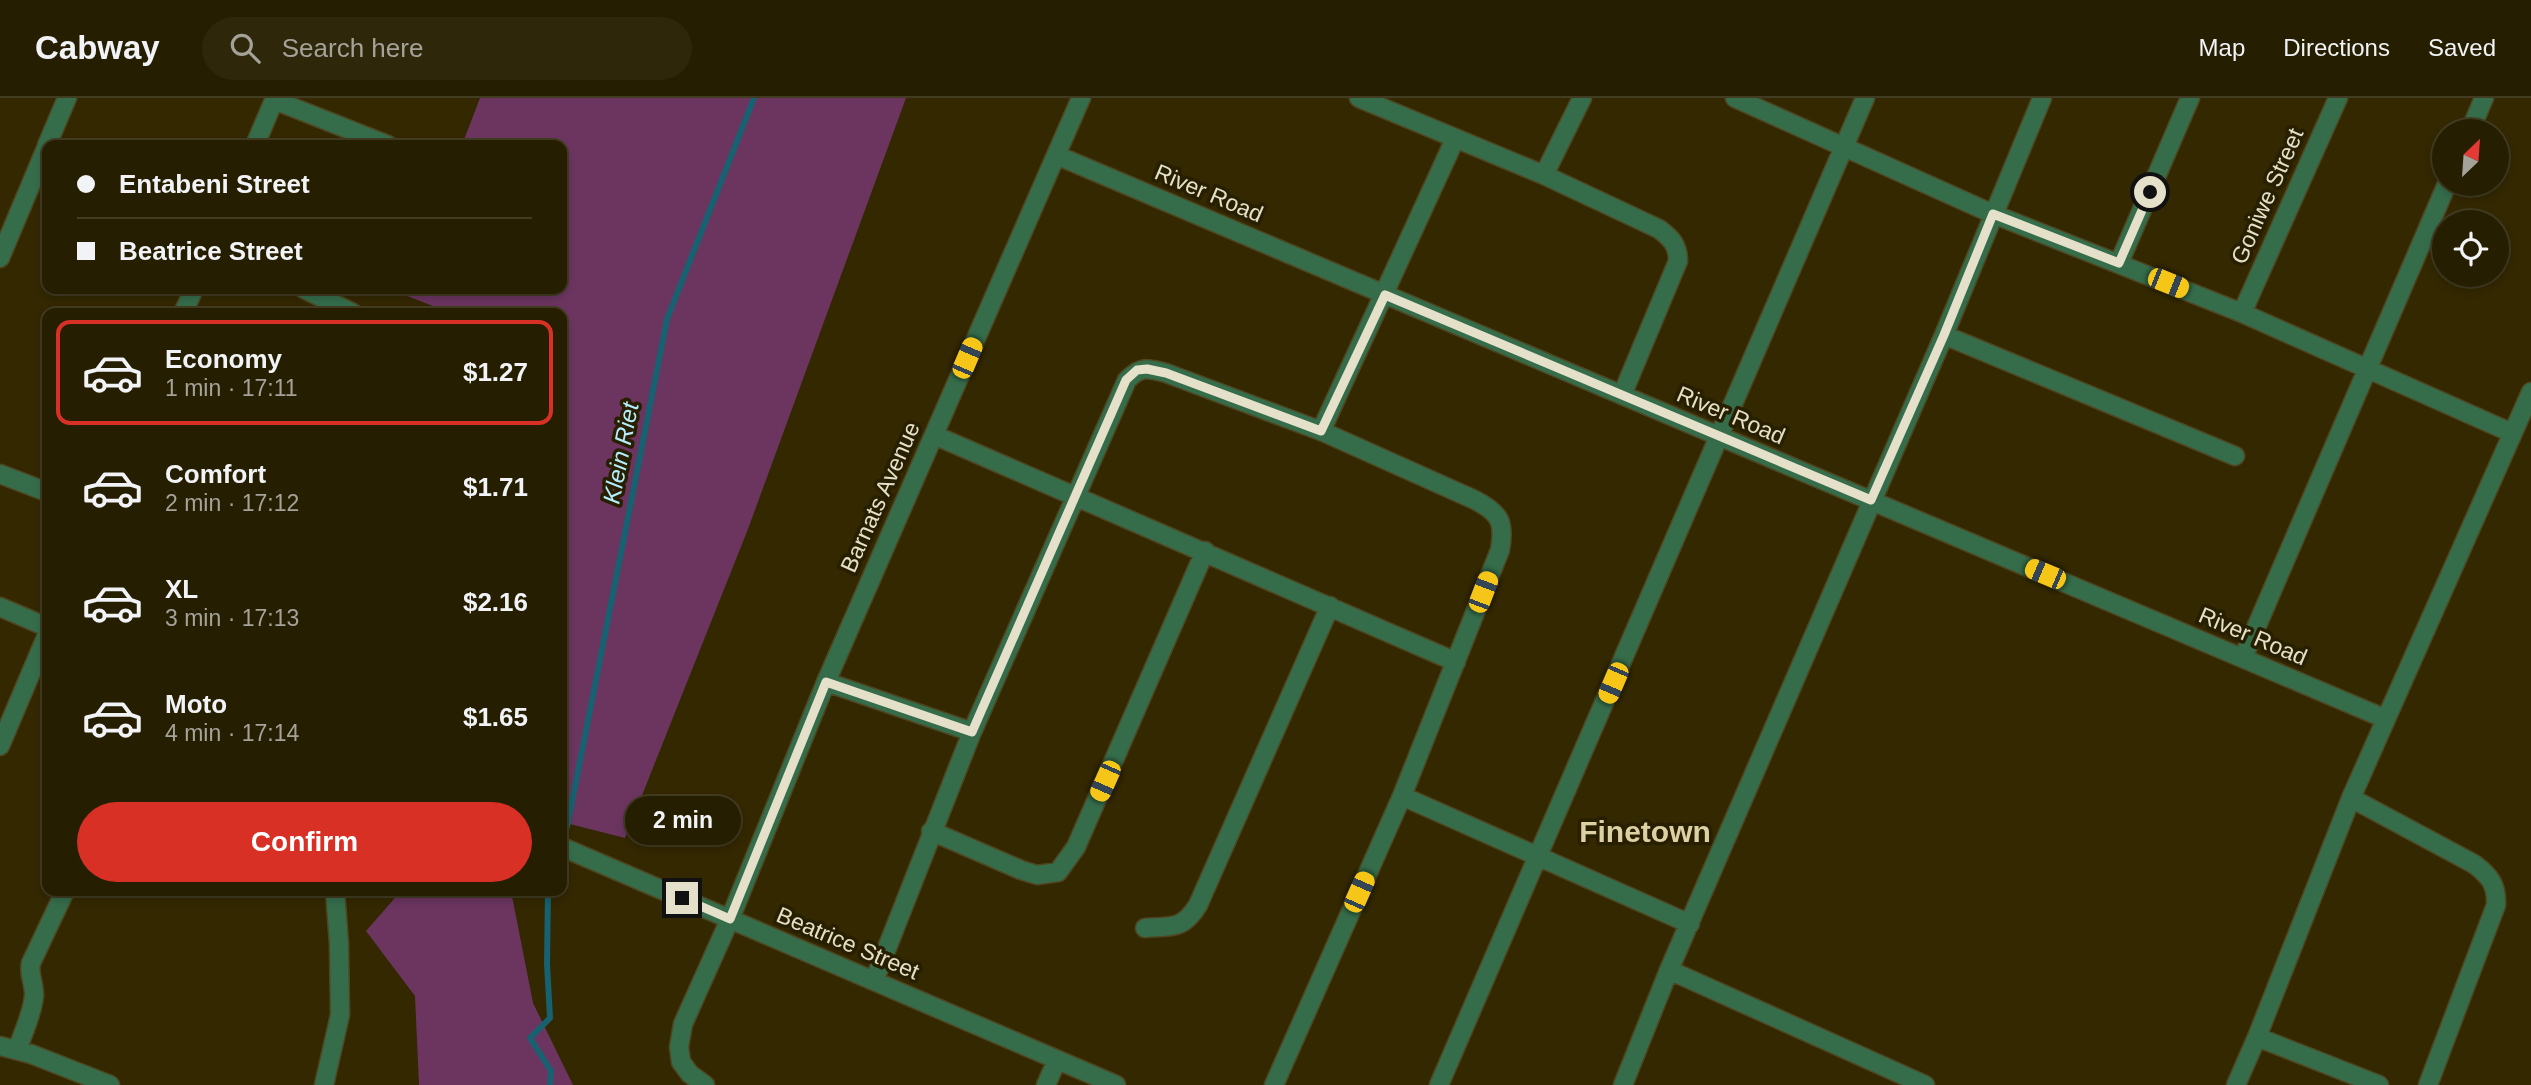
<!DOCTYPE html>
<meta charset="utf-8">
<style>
body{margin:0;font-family:Helvetica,sans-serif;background:#2e270a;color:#f1f3f6;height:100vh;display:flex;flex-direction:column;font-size:26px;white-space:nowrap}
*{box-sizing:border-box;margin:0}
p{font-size:23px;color:#a4a299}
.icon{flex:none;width:38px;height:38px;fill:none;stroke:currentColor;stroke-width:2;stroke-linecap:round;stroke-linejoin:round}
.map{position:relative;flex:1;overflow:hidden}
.sheet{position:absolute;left:42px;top:210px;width:525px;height:588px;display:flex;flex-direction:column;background:#261e00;border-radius:14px;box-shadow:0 4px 10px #0003,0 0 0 2px #423c22}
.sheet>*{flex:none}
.top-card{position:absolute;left:42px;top:42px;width:525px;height:154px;border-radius:14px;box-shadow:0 4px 10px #0003,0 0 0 2px #423c22;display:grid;align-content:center;height:154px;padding:0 35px;background:#261e00}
.needle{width:46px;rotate:25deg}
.buttons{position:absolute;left:2432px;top:21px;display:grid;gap:14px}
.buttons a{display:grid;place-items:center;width:77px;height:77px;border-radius:50%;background:#261e00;box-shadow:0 4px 10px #0003,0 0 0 2px #423c22;font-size:35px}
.end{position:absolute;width:32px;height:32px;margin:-16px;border:9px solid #e5e0c9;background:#111;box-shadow:0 0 0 4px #111}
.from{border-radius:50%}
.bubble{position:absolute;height:49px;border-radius:24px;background:#261e00;box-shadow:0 4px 10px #0003,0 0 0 2px #423c22;font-size:23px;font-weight:800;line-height:49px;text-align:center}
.car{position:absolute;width:21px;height:42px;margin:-21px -10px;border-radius:9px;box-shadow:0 0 5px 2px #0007;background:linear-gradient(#f5c518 24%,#345 0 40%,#f5c518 0 76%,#345 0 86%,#f5c518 0)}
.top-card b{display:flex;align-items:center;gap:24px;height:66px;font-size:26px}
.top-card b+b{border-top:2px solid #423c22}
.top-card i{width:18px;height:18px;background:#f1f3f6}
ul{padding:12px 0 0;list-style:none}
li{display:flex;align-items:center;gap:21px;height:105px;margin:0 14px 10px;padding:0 21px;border:4px solid transparent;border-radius:14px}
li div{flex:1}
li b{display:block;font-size:26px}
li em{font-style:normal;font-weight:800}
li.on{border-color:#d93025}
li>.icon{width:63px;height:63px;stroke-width:1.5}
.action{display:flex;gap:14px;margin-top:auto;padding:14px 35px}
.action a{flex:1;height:80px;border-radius:42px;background:#d93025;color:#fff;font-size:28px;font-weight:800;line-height:80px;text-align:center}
header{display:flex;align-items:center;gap:42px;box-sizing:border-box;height:98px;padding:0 35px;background:#261e00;border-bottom:2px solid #423c22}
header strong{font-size:33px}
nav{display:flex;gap:38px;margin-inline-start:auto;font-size:24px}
.search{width:490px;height:63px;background:#2e270a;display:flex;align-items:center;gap:18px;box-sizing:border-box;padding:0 24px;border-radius:38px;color:#a4a299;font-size:26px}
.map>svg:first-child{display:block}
.green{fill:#6b3560}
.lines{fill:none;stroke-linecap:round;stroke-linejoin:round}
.stream{stroke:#176170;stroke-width:6}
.minor-casing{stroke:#4f4520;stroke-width:21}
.minor{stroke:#356d4b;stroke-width:18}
.route{stroke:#e5e0c9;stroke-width:9}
.labels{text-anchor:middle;stroke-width:7;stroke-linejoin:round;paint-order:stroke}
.street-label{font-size:23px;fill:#e5e0c9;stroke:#271f00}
.water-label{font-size:24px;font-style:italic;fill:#b5edfc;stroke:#271f00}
.district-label{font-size:30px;font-weight:bold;fill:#ddd1a4;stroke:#271f00}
</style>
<header>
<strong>Cabway</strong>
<div class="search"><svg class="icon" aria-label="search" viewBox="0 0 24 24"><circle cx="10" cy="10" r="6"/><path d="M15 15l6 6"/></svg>Search here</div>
<nav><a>Map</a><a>Directions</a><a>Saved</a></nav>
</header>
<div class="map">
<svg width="2531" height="987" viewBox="0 0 2531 987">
<rect width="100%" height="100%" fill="#332800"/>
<path class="green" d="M480,0H906L748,431L625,740L562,724V215H451L402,196L404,191H562V47H462Z
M392,793H511L533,905L573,987H419L415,898L366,833L394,801Z"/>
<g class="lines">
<path class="stream" d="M567,729L667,221L754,0
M548,793L547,866L550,920L530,940L551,973L550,987"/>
<defs>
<path id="minor" d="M1359,0L1544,77L1659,131C1671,140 1678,147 1678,163L1622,297
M1735,0L1993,116L2242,215L2512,335
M274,2L388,47
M2470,33L2484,0
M47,47L67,0
M255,47L275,0
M1056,57L2386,621
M1544,77L1582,0
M0,160L47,48
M2119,165L2190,0
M304,191L353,215
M183,215L194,191
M2242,215L2338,0
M1944,237L2235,358
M1321,333L1455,41
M934,337L1456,564
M0,376L47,394
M0,509L47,529
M2243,560L2447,86
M826,584L972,634
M0,648L47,537
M1402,698L1690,826
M2351,700L2474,766C2490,778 2497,787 2496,807L2428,987
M931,733L1021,772L1037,777L1058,774L1076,749L1205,453
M562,749L1116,987
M1145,830C1171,828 1183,832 1198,807L1330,508
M1669,872L1925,987
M874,883L972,634L1127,282C1141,268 1147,270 1166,275L1321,333L1475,402C1500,415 1505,424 1500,452L1402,698L1274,987
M2257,939L2379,987
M0,948L31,956L110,987
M17,952C23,935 32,917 34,898C35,886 28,877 31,865L65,793
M324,987L340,917L339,846L335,793
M705,987L690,976L681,964L679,949L683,926L730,821L826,584L1081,0
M1046,987L1057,962
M1439,987L1865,0
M1623,987L1669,872L1944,237L2042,0
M2236,987L2257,939L2351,700L2531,294"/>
</defs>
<use href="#minor" class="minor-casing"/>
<use href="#minor" class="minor"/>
</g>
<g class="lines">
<path class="route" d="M682,800L730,821L826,584L972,634L1126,282L1137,272L1147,271L1166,275L1321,333L1385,197L1871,402L1944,237L1993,116L2119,165L2150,94"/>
</g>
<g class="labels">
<g class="street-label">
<text transform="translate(1209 95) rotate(23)" y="8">River Road</text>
<text transform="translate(2267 98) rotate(-66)" y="8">Goniwe Street</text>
<text transform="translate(1731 317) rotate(23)" y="8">River Road</text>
<text transform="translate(880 399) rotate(-66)" y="8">Barnats Avenue</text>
<text transform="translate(2253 538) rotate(23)" y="8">River Road</text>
<text transform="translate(848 845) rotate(23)" y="8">Beatrice Street</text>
</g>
<g class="water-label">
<text transform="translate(621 355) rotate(-79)" y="8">Klein Riet</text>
</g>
<g class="district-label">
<text x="1645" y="744">Finetown</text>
</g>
</g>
</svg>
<div class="buttons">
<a><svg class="needle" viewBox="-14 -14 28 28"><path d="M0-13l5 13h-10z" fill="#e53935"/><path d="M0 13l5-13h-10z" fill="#a4a299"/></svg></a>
<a><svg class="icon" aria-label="locate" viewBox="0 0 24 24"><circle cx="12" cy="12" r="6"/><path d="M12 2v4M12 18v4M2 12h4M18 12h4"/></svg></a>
</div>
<i class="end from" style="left:2150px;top:94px"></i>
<i class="end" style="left:682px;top:800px"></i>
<div class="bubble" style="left:625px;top:698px;width:116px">2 min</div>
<i class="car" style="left:2168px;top:185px;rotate:112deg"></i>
<i class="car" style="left:967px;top:260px;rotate:23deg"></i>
<i class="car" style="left:2045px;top:476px;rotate:293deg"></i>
<i class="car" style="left:1483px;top:494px;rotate:21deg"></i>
<i class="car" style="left:1613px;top:585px;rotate:203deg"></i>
<i class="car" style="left:1105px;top:683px;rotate:204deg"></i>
<i class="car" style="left:1359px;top:794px;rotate:24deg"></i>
<div class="top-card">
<b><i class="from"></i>Entabeni Street</b>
<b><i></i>Beatrice Street</b>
</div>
<section class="sheet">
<ul>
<li class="on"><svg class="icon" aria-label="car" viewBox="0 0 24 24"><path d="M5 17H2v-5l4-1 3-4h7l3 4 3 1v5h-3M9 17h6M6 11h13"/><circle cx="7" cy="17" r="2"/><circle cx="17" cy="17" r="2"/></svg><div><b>Economy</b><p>1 min · 17:11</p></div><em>$1.27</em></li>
<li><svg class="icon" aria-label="car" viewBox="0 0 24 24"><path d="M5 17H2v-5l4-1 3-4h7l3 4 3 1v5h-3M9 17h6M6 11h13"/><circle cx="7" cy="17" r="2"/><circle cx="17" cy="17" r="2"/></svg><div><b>Comfort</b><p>2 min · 17:12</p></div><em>$1.71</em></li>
<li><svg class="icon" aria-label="car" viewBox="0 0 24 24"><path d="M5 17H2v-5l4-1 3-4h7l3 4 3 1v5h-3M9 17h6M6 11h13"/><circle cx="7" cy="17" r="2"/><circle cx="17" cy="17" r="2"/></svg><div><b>XL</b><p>3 min · 17:13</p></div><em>$2.16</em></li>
<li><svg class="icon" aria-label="car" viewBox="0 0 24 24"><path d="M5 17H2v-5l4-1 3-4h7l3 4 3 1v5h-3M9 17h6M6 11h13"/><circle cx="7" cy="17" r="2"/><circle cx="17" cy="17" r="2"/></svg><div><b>Moto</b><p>4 min · 17:14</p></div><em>$1.65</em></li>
</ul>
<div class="action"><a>Confirm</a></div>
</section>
</div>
